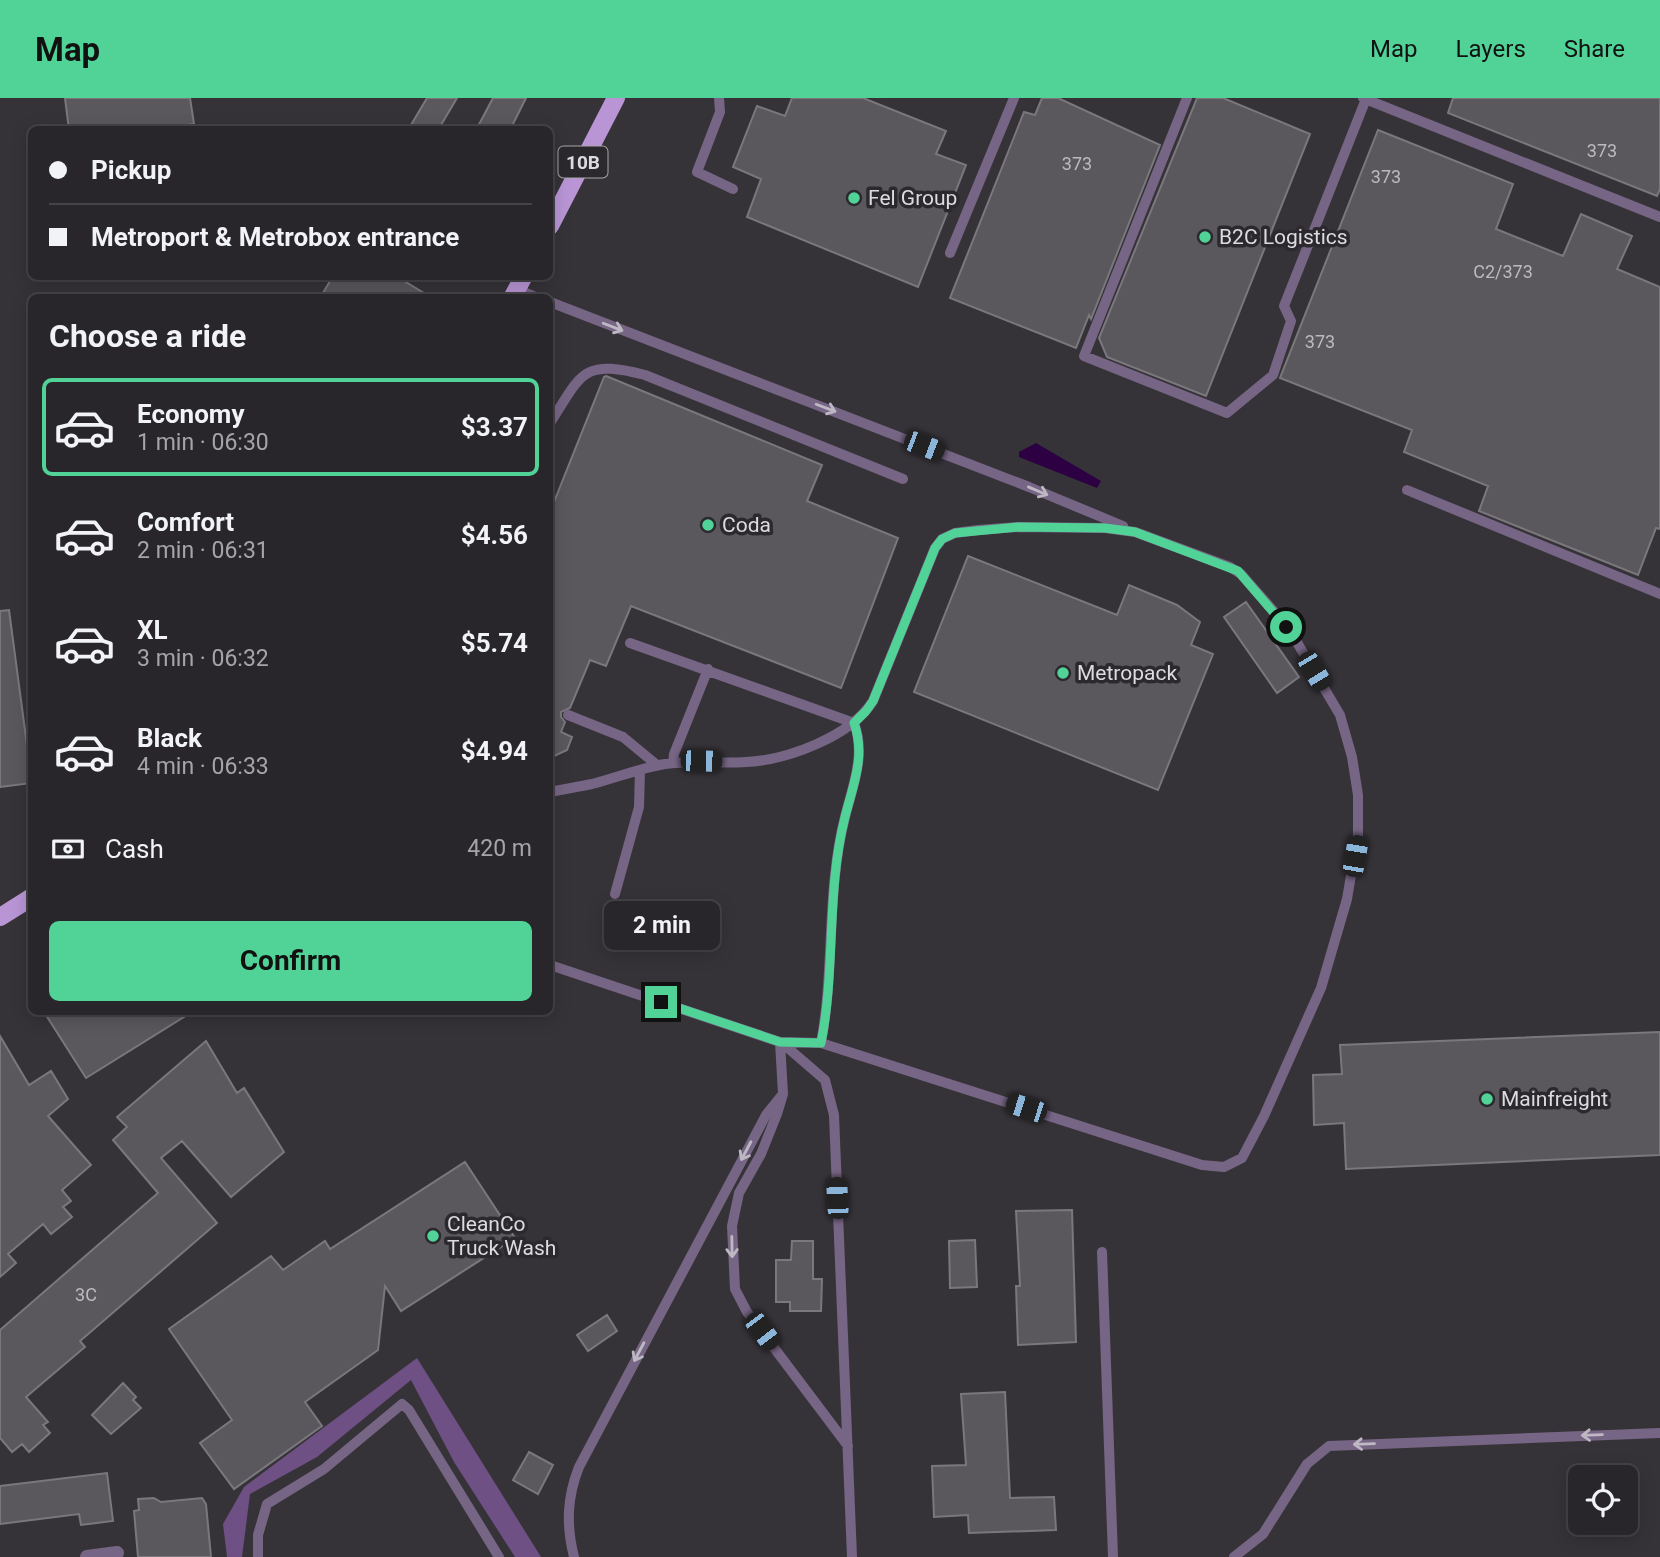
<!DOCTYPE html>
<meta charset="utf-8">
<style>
body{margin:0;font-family:Roboto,sans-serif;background:#343236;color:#f1f3f6;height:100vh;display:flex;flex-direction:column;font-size:26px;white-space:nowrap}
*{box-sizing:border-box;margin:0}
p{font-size:23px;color:#a5a5a8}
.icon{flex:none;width:38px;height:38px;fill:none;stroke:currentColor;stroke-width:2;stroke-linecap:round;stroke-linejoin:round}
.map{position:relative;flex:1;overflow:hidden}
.details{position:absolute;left:28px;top:196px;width:525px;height:721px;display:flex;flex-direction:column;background:#28262a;border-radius:10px;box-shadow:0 4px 18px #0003,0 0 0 2px #444347}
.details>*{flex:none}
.hud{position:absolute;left:28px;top:28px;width:525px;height:154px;border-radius:10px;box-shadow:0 4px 18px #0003,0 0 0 2px #444347;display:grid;align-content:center;height:154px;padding:0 21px;background:#28262a}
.fabs{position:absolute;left:1568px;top:1367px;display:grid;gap:14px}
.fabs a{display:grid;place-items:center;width:70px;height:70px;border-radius:10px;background:#28262a;box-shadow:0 4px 18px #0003,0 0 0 2px #444347;font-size:35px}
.end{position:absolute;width:32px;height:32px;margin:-16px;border:9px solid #51d397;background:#111;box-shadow:0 0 0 4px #111}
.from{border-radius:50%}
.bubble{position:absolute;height:49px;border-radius:10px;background:#28262a;box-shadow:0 4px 18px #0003,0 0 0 2px #444347;font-size:23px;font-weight:700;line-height:49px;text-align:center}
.car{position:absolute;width:21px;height:42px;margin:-21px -10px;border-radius:9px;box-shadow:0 0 5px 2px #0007;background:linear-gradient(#222 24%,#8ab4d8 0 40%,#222 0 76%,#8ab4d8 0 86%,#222 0)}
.hud b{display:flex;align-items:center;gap:24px;height:66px;font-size:26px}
.hud b+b{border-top:2px solid #444347}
.hud i{width:18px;height:18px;background:#f1f3f6}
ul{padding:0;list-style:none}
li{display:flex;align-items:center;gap:21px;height:98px;margin:0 14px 10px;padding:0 7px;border:4px solid transparent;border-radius:10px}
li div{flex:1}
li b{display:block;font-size:26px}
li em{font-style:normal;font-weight:700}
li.selected{border-color:#51d397}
li>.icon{width:63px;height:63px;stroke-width:1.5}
h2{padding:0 21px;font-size:32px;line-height:84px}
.pay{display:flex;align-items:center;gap:18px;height:77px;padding:0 21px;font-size:26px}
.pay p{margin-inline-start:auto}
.primary-button{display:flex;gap:14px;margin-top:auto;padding:14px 21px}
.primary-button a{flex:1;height:80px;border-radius:10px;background:#51d397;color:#111;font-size:28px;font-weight:700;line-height:80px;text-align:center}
header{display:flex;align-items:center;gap:42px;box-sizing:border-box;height:98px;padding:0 35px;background:#51d397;color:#111}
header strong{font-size:33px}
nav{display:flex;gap:38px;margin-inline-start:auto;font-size:24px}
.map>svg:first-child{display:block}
.green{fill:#6e5084}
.water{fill:#2d0043}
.building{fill:#5a575d;stroke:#7a777d;stroke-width:2}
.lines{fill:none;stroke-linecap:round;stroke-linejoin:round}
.lane{stroke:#776585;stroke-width:10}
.street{stroke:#776585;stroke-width:14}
.primary{stroke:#b995d5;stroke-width:18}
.oneway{stroke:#beb8c3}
.route{stroke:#51d397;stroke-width:9}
.poi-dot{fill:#51d397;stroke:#2c292e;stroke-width:2.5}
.labels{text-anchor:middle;stroke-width:7;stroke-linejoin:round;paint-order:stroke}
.number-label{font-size:18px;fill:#bcbabe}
.shield{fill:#2c292e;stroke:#a8a6a9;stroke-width:2}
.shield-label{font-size:19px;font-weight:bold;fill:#dddbde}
.poi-label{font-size:21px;fill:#dddbde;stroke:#2c292e;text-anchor:start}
</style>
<header>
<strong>Map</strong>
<nav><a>Map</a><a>Layers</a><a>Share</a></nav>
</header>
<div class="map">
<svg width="1660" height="1459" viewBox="0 0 1660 1459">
<rect width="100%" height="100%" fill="#363338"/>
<path class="green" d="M417,1260L541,1459H515L454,1364L411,1282L317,1359L250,1396L242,1459H227L223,1426L244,1389Z"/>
<path class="water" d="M1036,345L1101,383L1097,390L1019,359V354Z"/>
<path class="building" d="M65,0H190L194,26L152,32H69Z
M427,0H457L438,32H408Z
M493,0H526L510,32H476Z
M792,0H863L946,33L936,56L966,67L918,189L747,119L761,81L733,69L757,8L785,18Z
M1042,0H1058L1160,47L1091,221L1089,217L1076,250L950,200L1024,14L1035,17Z
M1197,0H1223L1310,36L1206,298L1107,259L1099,240Z
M1453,0H1660V91L1657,98L1448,15Z
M1378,32L1513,86L1496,131L1563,158L1581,116L1632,138L1617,171L1660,189V431L1656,430L1638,477L1479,413L1488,388L1404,354L1412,332L1280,280Z
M333,178H396L432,200H320Z
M606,278L822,367L807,403L898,440L841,590L631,508L606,568L590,562L570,610L561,614V619L565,624L561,634L572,639L567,652L550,660V414L604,279Z
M968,458L1117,517L1129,487L1177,507L1200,524L1191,547L1213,556L1158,692L914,594Z
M1246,504L1299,579L1277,595L1224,519Z
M9,512L32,685L0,689V513Z
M44,914H192L86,980Z
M1660,934V1057L1346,1071L1344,1025L1314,1027L1313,977L1342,976L1340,947Z
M0,938L29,987L51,973L68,1001L48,1018L91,1067L62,1092L71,1103L63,1109L72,1119L51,1136L43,1126L8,1156L16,1165L0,1179Z
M206,943L237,995L244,990L284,1054L231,1099L182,1043L161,1060L217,1125L80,1243L85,1249L26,1299L48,1324L43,1327L50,1335L29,1354L22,1346L12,1354L0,1340V1232L158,1095L113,1042L127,1029L117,1019Z
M465,1064L515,1140L401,1213L385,1188L378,1252L305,1304L322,1328L234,1391L200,1345L232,1322L169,1231L271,1158L283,1172L325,1143L330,1151Z
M1072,1112L1076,1244L1018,1247L1016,1188H1020L1016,1113Z
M975,1142L977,1189L950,1190L949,1143Z
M792,1143H813V1181H822L821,1213H790V1204H776V1162H791Z
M607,1217L617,1233L588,1253L577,1237Z
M123,1285L136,1299L133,1302L141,1310L111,1336L92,1317Z
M1005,1294L1010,1400L1054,1399L1056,1432L969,1435L968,1417L934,1419L932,1368L966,1367L961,1296Z
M529,1354L553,1367L538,1396L513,1382Z
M107,1375L113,1423L81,1427L79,1416L0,1426V1388Z
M154,1400L161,1404L202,1400L206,1406L211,1459H138L134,1413L139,1412L138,1401Z"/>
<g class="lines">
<path class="lane" d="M719,0L720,14L697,74L733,91
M1187,0L1084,258L1227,315L1273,277L1291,223L1284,208L1366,1
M1363,0L1660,119
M950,155L1014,0
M517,191L538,200
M550,204L1029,389L1123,428
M550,325C582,275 582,261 645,277L903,381
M1407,392L1660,496
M630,545L854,625C866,657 853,687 845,719C826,793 835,871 821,945
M568,617L623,639L657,667
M673,665L674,656L708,571
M550,694C564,691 578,689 592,686C616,680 640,670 665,666C692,662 718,666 746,664C787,662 850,639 873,603L935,450L942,441L955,435L978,432L1018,429L1105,430L1135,434L1230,469L1241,476L1277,517L1295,541L1340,617L1352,659L1358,697V736L1347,801L1321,890L1264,1018L1242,1060L1224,1069L1202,1067L821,945L780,944L550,867
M615,796L639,709L640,672
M780,944L783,996L777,1016L761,1056L739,1095L732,1128L735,1191L747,1214L848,1348
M781,944L825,982L834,1017L852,1459
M1102,1154L1113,1459
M258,1459V1437L267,1406L324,1371L402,1306L409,1312L499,1459
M574,1459C566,1427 567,1399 579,1369L766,1017L783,996
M1234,1459L1263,1436L1307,1366L1329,1348L1660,1335"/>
<path class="street" d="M87,1459L117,1455"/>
<path class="primary" d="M550,128L616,0
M512,200L524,178
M0,819L32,799"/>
</g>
<defs><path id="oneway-shaft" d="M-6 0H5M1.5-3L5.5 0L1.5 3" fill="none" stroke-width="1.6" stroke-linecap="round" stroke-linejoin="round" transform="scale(1.75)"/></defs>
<g class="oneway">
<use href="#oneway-shaft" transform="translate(613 229) rotate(21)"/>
<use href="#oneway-shaft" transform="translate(826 310) rotate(21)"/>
<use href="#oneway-shaft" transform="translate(1038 393) rotate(23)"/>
<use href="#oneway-shaft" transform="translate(746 1053) rotate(118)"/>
<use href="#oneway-shaft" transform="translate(732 1149) rotate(89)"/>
<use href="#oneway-shaft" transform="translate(639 1254) rotate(118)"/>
<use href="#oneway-shaft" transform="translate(1592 1337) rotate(178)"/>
<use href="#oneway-shaft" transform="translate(1364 1346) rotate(178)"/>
</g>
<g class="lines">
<path class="route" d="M661,904L780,944L821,945C836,871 826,793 845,719C853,687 866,658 854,625L866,613L873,603L935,450L942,441L955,435L1018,429L1105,430L1135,434L1238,473L1286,529"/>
</g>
<g class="poi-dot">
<circle cx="854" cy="100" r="7"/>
<circle cx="1205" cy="139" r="7"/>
<circle cx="708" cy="427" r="7"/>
<circle cx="1063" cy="575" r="7"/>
<circle cx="1487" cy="1001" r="7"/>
<circle cx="433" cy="1138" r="7"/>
</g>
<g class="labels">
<g class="number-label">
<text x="1602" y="59">373</text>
<text x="1077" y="72">373</text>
<text x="1386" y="85">373</text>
<text x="1503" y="180">C2/373</text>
<text x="1320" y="250">373</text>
<text x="86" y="1203">3C</text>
</g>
<rect class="shield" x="558.5" y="48.5" width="49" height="31" rx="5"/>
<g class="shield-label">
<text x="583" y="71">10B</text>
</g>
<g class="poi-label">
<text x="868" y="107">Fel Group</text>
<text x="1219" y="146">B2C Logistics</text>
<text x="722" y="434">Coda</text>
<text x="1077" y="582">Metropack</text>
<text x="1501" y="1008">Mainfreight</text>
<text x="447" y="1133">CleanCo<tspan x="447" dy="24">Truck Wash</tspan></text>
</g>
</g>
</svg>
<div class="fabs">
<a><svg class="icon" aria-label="locate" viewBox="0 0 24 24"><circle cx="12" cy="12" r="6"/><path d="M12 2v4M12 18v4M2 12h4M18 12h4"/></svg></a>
</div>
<i class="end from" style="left:1286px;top:529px"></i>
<i class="end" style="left:661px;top:904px"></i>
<div class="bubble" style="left:604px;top:803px;width:116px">2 min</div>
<i class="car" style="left:924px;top:348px;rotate:111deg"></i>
<i class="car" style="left:1314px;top:573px;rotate:149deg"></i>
<i class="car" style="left:701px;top:663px;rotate:91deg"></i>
<i class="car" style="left:1355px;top:758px;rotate:10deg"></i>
<i class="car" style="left:1026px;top:1010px;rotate:288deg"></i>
<i class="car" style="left:837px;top:1100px;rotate:357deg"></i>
<i class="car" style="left:762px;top:1233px;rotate:143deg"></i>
<div class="hud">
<b><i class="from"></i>Pickup</b>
<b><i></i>Metroport &amp; Metrobox entrance</b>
</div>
<section class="details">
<h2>Choose a ride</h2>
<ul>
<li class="selected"><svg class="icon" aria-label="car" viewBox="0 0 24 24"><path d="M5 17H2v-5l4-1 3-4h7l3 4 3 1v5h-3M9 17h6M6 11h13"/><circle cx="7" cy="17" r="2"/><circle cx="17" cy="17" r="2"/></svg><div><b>Economy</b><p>1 min · 06:30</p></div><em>$3.37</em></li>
<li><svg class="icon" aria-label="car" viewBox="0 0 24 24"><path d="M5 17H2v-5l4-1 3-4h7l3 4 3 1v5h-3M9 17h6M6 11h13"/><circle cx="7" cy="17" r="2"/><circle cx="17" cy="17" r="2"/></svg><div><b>Comfort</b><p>2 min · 06:31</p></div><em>$4.56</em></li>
<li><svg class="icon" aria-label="car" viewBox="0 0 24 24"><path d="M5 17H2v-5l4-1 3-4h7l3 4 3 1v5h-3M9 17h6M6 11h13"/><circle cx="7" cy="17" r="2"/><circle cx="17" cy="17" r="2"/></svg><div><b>XL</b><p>3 min · 06:32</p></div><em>$5.74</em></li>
<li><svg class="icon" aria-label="car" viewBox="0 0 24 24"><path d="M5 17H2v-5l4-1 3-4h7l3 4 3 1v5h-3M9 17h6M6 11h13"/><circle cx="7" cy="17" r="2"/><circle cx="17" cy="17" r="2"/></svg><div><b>Black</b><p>4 min · 06:33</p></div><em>$4.94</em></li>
</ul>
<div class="pay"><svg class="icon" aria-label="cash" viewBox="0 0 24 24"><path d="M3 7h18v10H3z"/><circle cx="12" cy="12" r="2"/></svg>Cash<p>420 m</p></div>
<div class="primary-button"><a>Confirm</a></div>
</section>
</div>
